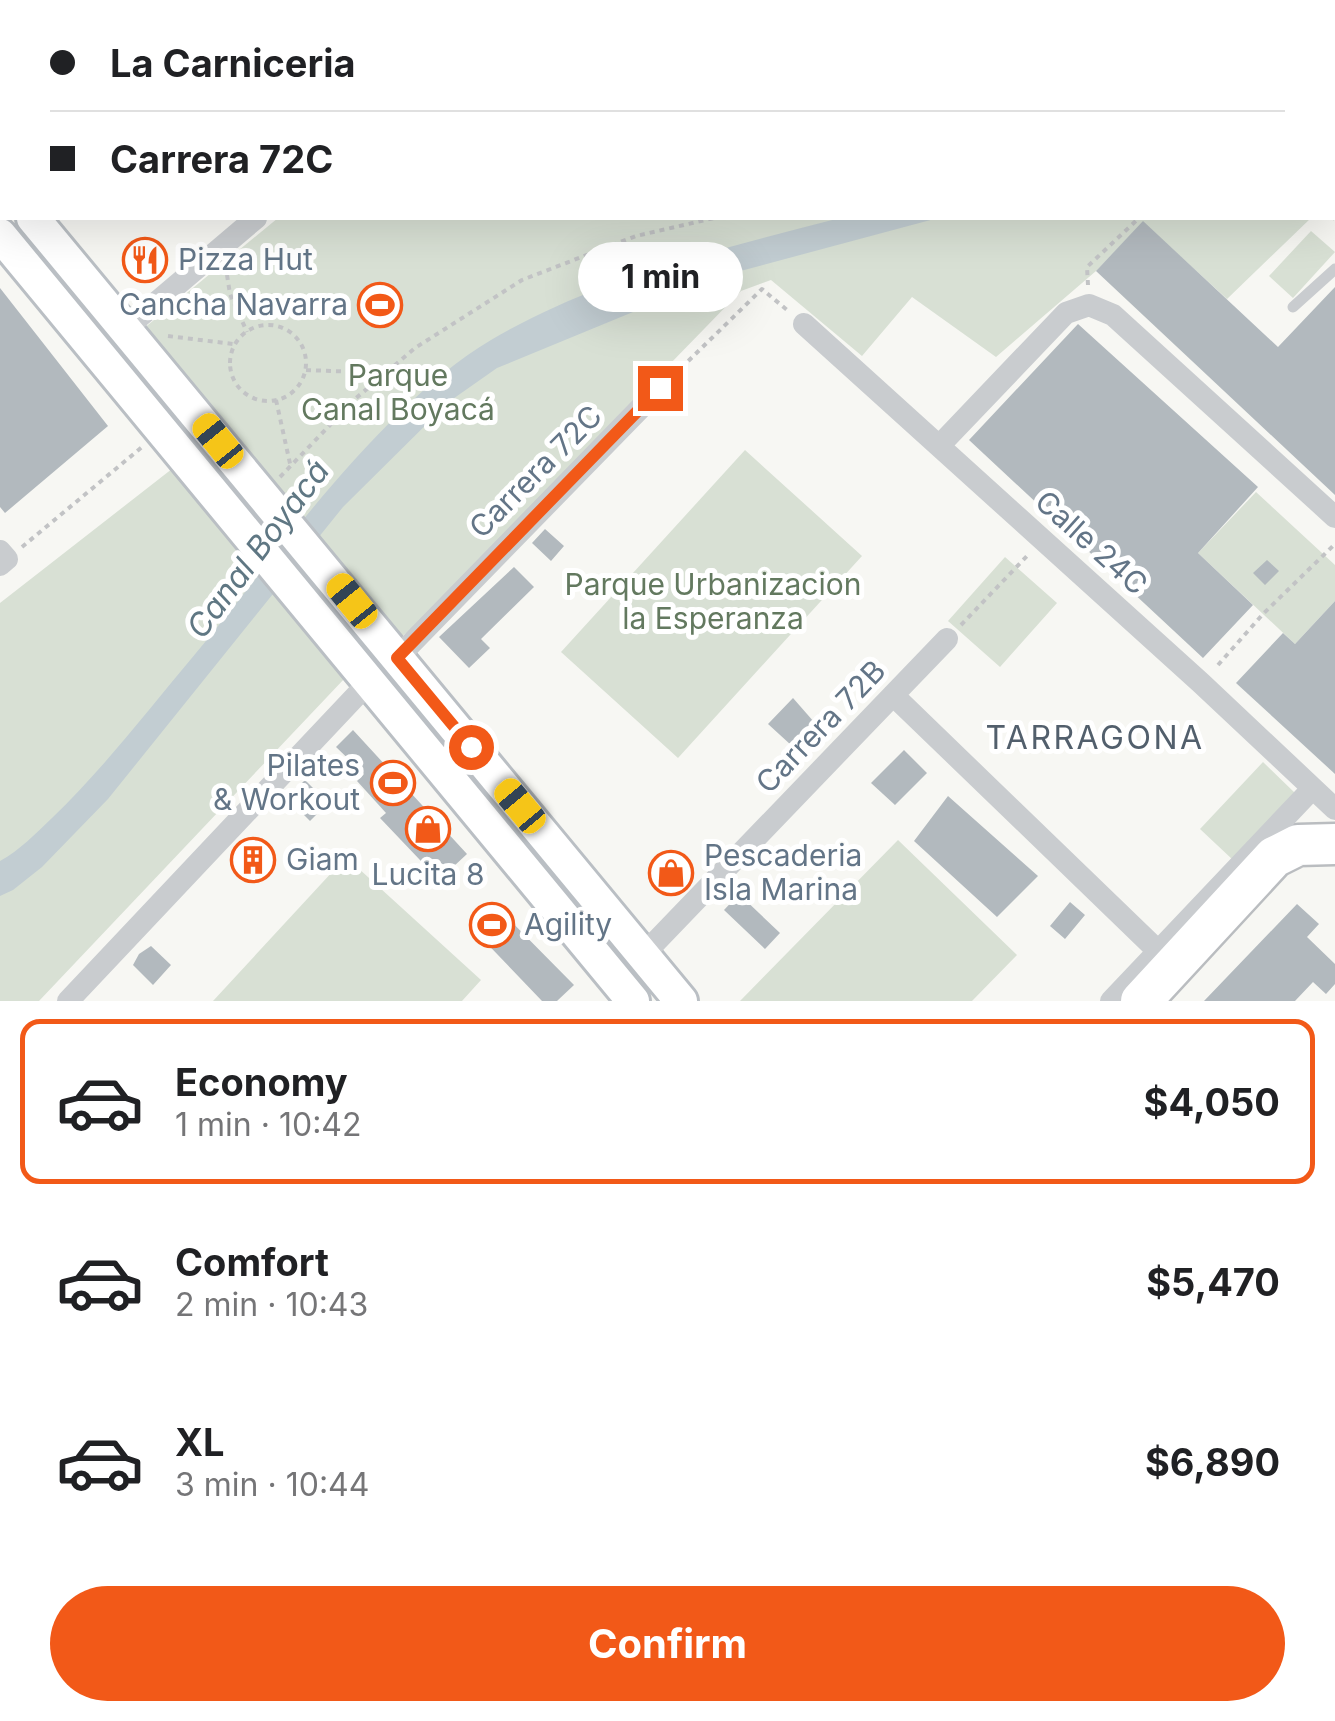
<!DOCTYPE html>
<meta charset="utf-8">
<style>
body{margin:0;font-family:Inter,sans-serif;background:#f2f2f2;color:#202124;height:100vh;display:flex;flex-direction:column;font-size:38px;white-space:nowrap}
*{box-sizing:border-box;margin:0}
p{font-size:32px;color:#757577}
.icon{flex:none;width:55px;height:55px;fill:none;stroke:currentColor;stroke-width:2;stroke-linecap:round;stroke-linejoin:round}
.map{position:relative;height:1001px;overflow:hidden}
.panel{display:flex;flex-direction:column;background:#fff;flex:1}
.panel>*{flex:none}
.guide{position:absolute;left:0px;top:0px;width:1335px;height:220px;box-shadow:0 10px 40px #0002;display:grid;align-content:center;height:220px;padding:0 50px;background:#fff}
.end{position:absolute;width:45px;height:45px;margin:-22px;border:12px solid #f25918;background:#fff;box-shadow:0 0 0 5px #fff}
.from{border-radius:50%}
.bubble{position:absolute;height:70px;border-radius:35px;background:#fff;box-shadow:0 10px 40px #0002;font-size:32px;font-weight:700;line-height:70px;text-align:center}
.car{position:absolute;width:30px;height:60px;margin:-30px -15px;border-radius:12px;box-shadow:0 0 8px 2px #0007;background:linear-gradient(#f5c518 24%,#345 0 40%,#f5c518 0 76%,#345 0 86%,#f5c518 0)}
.guide b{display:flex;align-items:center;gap:35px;height:95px;font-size:38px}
.guide b+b{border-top:2px solid #e0e0e0}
.guide i{width:25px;height:25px;background:#202124}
ul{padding:18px 0 0;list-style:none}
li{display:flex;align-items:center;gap:30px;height:165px;margin:0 20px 15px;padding:0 30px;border:5px solid transparent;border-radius:20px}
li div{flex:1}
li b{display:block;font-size:38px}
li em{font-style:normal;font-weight:700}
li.on{border-color:#f25918}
li>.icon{width:90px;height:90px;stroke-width:1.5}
.cta{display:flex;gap:20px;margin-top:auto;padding:20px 50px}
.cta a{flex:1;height:115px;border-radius:60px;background:#f25918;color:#fff;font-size:40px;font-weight:700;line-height:115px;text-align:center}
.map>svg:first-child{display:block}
.green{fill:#d8e0d4}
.water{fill:#c2cdd2}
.building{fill:#b2b9be}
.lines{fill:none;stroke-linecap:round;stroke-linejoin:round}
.secondary-casing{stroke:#babfc4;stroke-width:38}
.trunk-casing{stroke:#babdc0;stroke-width:45}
.path{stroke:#c2c3c5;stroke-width:4;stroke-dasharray:5 5;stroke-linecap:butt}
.service{stroke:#c9cccf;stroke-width:11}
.minor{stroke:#c9cccf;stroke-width:22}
.secondary{stroke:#fff;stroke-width:32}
.trunk{stroke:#fff;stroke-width:40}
.route{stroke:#f25918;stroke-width:12}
.labels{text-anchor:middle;stroke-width:10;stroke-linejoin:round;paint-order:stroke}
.poi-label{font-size:30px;fill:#637587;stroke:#fff;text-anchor:start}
.park-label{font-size:30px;fill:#63795f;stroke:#fff}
.street-label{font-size:30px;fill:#637587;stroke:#fff}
.water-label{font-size:32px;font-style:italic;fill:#5f7783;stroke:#fff}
.neighbourhood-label{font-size:32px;letter-spacing:2.5px;fill:#525f6c;stroke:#fff}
</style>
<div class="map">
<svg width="1335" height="1001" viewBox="0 0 1335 1001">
<rect width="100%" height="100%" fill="#f7f7f3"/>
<path class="green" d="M278,218H1311L1227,299L1143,222L1096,271L996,357L912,297L862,356L771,280L741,291L413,628L345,678L39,1001H0V603L227,426L143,329Z
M1311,231L1335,252L1293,298L1269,276Z
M745,450L862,556L678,758L561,652Z
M1256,492L1335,565V601L1295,644L1198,553Z
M1005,557L1057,603L1000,667L948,621Z
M1263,762L1296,794L1233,860L1200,829Z
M898,840L1017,955L972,1001H740Z
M346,857L481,980L462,1001H213Z"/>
<path class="water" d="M840,218H938L718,277L497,368L450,401L343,507L108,799L42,867L13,890L0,896V861C20,850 35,834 52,818C105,767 149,709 196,653C277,555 383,404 491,340C598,277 721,249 840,218Z"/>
<path class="building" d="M1143,221L1278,347L1335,287V495L1096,271Z
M147,243L162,260L143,277L128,259Z
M0,288L108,426L5,513L0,507Z
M1078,324L1258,487L1198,553L1253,605L1203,658L969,440Z
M545,529L564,546L551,561L532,543Z
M1267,560L1279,571L1265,585L1253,573Z
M514,567L534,587L481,639L490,648L469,668L439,637Z
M1335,601V774L1236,683L1283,633L1295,644Z
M793,698L814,722L791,745L768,724Z
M353,730L467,854L439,880L380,818L386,813L357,781L364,774L336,747Z
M904,750L927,773L895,805L871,783Z
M305,780L328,803L310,821L287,798Z
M948,796L1038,876L997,917L914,841Z
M255,844L269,859L252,876L237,862Z
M739,894L780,933L765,949L724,910Z
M1070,902L1085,915L1065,939L1050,926Z
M1297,904L1319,924L1307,937L1335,964V984L1326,994L1313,982L1295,1001H1204Z
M496,906L574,985L557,1001H542L473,929Z
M151,946L171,965L153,985L133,965L139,954Z"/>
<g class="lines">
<defs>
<path id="secondary" d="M0,177L2,180
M33,218L681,1001
M0,235L633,1001"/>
<path id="trunk" d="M1141,1001L1274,857L1298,845L1335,844"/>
</defs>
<use href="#secondary" class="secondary-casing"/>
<use href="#trunk" class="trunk-casing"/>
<path class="path" d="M584,0L590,2
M622,0V2
M721,0L724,2
M940,2H942
M1248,2L1249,0
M1332,49L1335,48
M1332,133L1335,132
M1332,216L1335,219
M227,275L230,294L247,332
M1088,285L1087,267L1139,218
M230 363a38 38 0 1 1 76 0a38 38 0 1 1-76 0Z
M168,336L233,344
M306,370L385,373
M674,375L762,289L787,310
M276,400L291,468
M280,477L355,399L415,348L522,280L636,236L714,218
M22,547L142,447
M961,625L1027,556
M1218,665L1263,614L1335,544"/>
<path class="service" d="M1293,307L1335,269"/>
<path class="minor" d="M133,0L135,2
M400,0L402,2
M1115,0L1118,2
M201,2L204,0
M514,2L517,0
M804,324L1201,683L1335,809
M125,329L256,218
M939,446L1066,313L1089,305L1113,315L1335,517
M0,551L7,559L0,565
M397,658L660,388
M893,695L1158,951
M643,955L947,639
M68,1001L370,681
M1111,1001L1312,789"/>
<use href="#secondary" class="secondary"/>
<use href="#trunk" class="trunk"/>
</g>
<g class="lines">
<path class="route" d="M471,747L397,658L660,388"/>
</g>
<defs>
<symbol id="restaurant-ring" viewBox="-11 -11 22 22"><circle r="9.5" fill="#fff" stroke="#f25918" stroke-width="1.5"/><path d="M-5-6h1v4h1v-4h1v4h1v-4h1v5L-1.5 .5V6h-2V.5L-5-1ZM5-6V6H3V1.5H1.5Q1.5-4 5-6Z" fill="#f25918"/></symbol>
<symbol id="stadium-ring" viewBox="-11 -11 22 22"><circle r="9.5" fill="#fff" stroke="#f25918" stroke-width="1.5"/><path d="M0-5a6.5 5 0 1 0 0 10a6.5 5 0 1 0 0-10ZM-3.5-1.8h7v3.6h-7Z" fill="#f25918"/></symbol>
<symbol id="shop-ring" viewBox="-11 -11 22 22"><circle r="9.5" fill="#fff" stroke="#f25918" stroke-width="1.5"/><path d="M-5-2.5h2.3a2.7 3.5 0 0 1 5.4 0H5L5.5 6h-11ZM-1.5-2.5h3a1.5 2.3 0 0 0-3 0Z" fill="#f25918"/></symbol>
<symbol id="building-ring" viewBox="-11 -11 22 22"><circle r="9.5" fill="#fff" stroke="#f25918" stroke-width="1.5"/><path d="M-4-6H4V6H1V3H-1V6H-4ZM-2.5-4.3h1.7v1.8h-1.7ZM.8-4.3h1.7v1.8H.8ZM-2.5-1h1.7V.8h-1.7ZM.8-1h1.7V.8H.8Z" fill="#f25918"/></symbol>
</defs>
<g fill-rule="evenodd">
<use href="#restaurant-ring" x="120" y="235" width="50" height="50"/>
<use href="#stadium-ring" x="355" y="280" width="50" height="50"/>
<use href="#stadium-ring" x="368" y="758" width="50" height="50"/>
<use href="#shop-ring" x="403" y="804" width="50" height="50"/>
<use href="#building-ring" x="228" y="835" width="50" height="50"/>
<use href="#shop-ring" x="646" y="848" width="50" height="50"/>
<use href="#stadium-ring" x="467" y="900" width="50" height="50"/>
</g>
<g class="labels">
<g class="poi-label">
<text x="178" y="270">Pizza Hut</text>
<text x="348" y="315" text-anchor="end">Cancha Navarra</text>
<text x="360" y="776" text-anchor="end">Pilates<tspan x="360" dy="34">&amp; Workout</tspan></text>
<text x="704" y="866">Pescaderia<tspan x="704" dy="34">Isla Marina</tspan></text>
<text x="286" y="870">Giam</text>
<text x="428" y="885" text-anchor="middle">Lucita 8</text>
<text x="524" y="935">Agility</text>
</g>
<g class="park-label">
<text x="398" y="386">Parque<tspan x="398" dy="34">Canal Boyacá</tspan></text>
<text x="713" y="595">Parque Urbanizacion<tspan x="713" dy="34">la Esperanza</tspan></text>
</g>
<g class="street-label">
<text transform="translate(536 472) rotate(-45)" y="10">Carrera 72C</text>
<text transform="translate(1091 543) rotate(42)" y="10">Calle 24C</text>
<text transform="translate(821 727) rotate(-46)" y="10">Carrera 72B</text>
</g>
<g class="water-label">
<text transform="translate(258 549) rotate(-53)" y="11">Canal Boyacá</text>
</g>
<g class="neighbourhood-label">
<text x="1095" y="749">TARRAGONA</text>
</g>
</g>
</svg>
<i class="end from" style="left:471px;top:747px"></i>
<i class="end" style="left:660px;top:388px"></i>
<div class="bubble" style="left:578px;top:242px;width:165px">1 min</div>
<i class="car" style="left:218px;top:441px;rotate:321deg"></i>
<i class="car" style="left:352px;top:601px;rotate:321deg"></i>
<i class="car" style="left:520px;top:806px;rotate:320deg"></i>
<div class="guide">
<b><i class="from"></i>La Carniceria</b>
<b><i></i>Carrera 72C</b>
</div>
</div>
<section class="panel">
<ul>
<li class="on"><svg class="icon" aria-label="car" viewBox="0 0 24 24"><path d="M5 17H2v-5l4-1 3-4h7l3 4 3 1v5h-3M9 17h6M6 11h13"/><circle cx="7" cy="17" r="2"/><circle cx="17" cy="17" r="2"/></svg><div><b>Economy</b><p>1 min · 10:42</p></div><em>$4,050</em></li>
<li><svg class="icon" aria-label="car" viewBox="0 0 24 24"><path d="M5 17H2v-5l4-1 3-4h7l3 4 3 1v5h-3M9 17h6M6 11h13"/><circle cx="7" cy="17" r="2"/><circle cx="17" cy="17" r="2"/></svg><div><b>Comfort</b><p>2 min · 10:43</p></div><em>$5,470</em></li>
<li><svg class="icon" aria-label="car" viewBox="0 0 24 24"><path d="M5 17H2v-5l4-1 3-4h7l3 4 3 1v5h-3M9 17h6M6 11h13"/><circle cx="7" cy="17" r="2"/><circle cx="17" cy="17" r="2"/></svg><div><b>XL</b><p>3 min · 10:44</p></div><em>$6,890</em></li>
</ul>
<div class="cta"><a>Confirm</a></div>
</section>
